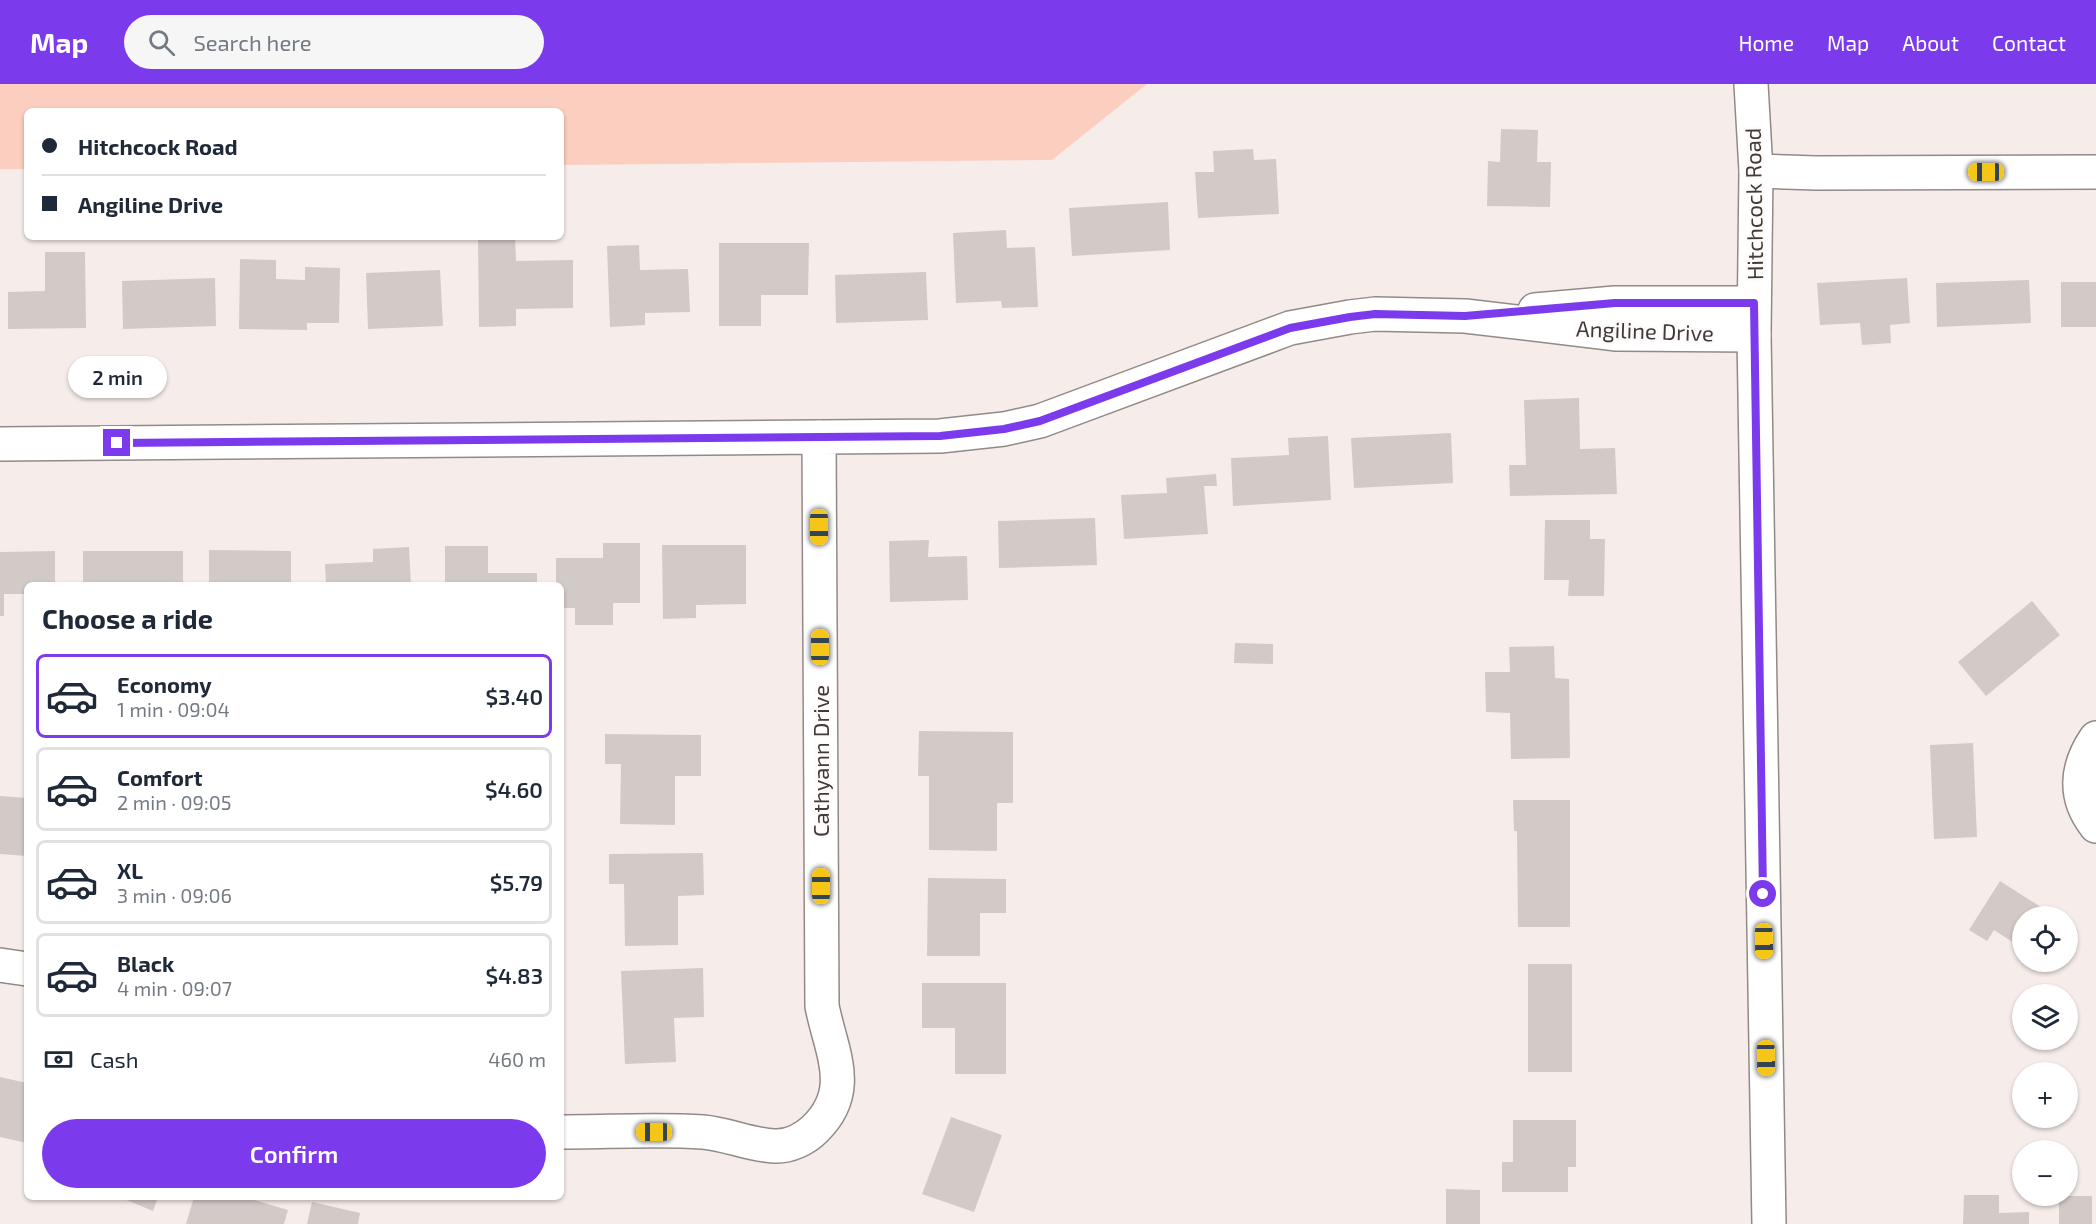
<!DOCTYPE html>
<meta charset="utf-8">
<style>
body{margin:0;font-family:"Exo 2",sans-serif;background:#f6f6f7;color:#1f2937;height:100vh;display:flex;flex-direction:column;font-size:22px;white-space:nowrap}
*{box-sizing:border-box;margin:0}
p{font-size:20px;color:#747a83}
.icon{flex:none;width:33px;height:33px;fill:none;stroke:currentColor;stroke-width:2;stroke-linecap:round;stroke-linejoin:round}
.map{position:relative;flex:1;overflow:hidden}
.side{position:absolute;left:24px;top:498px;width:540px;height:618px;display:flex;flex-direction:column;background:#fff;border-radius:9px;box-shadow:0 2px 4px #0004}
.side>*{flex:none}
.top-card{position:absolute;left:24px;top:24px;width:540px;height:132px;border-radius:9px;box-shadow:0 2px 4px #0004;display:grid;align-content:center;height:132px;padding:0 18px;background:#fff}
.fabs{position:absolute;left:2012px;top:822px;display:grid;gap:12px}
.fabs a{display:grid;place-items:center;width:66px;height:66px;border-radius:50%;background:#fff;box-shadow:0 2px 4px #0004;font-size:30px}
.end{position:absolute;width:27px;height:27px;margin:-14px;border:8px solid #7c3aed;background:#fff;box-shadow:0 0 0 3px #fff}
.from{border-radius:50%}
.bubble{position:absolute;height:42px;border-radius:21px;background:#fff;box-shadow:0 2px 4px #0004;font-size:20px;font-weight:600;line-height:42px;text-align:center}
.car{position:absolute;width:18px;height:36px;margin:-18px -9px;border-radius:8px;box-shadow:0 0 4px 2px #0007;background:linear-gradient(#f5c518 24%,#345 0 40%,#f5c518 0 76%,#345 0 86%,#f5c518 0)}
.top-card b{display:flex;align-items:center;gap:21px;height:57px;font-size:22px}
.top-card b+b{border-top:2px solid #e0e1e3}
.top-card i{width:15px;height:15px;background:#1f2937}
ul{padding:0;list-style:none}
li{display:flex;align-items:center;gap:18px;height:84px;margin:0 12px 9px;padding:0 6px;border:3px solid #e0e1e3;border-radius:9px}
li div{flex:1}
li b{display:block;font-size:22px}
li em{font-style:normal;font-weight:600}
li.on{border-color:#7c3aed}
li>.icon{width:54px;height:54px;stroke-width:1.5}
h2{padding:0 18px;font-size:27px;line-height:72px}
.pay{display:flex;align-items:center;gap:15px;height:66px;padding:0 18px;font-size:22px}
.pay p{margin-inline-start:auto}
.primary-button{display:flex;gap:12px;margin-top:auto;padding:12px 18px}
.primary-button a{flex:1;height:69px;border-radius:36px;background:#7c3aed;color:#fff;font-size:24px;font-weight:600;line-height:69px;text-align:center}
header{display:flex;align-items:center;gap:36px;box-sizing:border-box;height:84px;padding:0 30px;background:#7c3aed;color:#fff}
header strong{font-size:28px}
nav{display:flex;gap:33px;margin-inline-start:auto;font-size:21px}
.search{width:420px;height:54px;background:#f6f6f7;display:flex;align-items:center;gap:15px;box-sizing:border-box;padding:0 21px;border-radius:33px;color:#747a83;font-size:22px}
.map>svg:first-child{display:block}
.green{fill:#fbcec0}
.building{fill:#d2cac7}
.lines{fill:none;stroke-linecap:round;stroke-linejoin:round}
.minor-casing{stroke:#928a87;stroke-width:36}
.tertiary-casing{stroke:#928a87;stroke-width:36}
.minor{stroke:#fff;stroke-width:33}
.tertiary{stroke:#fff;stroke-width:33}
.route{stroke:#7c3aed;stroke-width:8}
.labels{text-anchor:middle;stroke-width:6;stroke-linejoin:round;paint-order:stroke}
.street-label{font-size:22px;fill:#3f3b3a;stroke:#fffbfa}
</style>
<header>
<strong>Map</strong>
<div class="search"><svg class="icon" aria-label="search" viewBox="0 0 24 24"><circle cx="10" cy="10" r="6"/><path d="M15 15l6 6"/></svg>Search here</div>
<nav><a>Home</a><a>Map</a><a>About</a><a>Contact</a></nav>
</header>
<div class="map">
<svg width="2096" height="1140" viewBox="0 0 2096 1140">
<rect width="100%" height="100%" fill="#f6edea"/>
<path class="green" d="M0,0H1147L1052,76L561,81V27H27V85H0Z"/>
<path class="building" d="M1501,45L1538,46L1537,78H1551L1550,123L1487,122L1488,77L1500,78Z
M1253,65L1254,76L1276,75L1279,130L1198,134L1195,88H1214L1213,67Z
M1168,118L1170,166L1072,172L1069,124Z
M1006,146L1007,164L1035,163L1038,223L1002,224L1001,217L956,219L953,149Z
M478,153H515L516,177L573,176V224L516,225V242L479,243Z
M719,159H809L808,211H761V242H719Z
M639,161L640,186L688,185L690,228L645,229V241L610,243L607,162Z
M45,168H85L86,244L8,245V208L45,207Z
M240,175L276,176V195L305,196V183L340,184L339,239H307V246L239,245Z
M440,186L443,242L368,245L366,189Z
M926,188L928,236L836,239L835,191Z
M215,194L216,242L123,245L122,197Z
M1907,194L1910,239L1890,241L1891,259L1862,261L1860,239L1820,241L1817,199Z
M2029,196L2031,239L1937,243L1936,199Z
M2061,198H2096V243H2061Z
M1579,314L1580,365L1615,364L1617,410L1510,412L1509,381H1526L1524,316Z
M1451,349L1453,399L1354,404L1351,354Z
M1328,352L1331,416L1233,422L1231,374L1289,371L1288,354Z
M1216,390L1217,402H1204L1208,450L1124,455L1121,411L1167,409L1166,394Z
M1095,434L1097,481L999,484L998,437Z
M1545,436H1590V455H1605L1604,512H1568L1569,496H1544Z
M929,456L928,473L967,472L968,516L890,518L889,457Z
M603,459H640V519H613V541H575V524H561V501H556V474H603Z
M662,461H746V520L696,521V534L663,535Z
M445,462H488V489H537V501H445Z
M409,463L411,501H326L325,480L373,478V465Z
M209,466L291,467V501H209Z
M55,467V501H27V510H4V532H0V468Z
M83,467H183V501H83Z
M2032,517L2060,551L1986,612L1958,578Z
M1235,559L1273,560V580L1234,579Z
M1554,562L1555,594L1569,595L1570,674L1511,675L1510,629L1486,628L1485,588H1510L1509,563Z
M919,647L1013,648V719H997V767L929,766V692H918Z
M605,650L701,651V692H675V741L620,740L621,680H605Z
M1973,659L1977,753L1934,755L1930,661Z
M0,712L27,714V772L0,770Z
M1513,716H1570V843H1518L1517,747H1514Z
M703,769L704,811L678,812V861L625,862L624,800H609V770Z
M928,794L1006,795V829H980V872H927Z
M2000,797L2055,832H2022V864L1994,846L1987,857L1969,846Z
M2067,840L2078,847L2067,864Z
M1528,880H1572V988H1528Z
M703,884L704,933L674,934L676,978L625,980L621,887Z
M922,899H1006V990H955V944H922Z
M0,993L27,999V1059L0,1053Z
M951,1033L1002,1051L974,1128L922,1110Z
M1513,1036H1576V1083H1568V1108H1502V1078H1513Z
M1446,1105L1480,1106V1140H1446Z
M1964,1111H1999V1129L2029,1128V1140H1963Z
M2059,1112H2092V1140H2059Z
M125,1113H158L153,1127L124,1115Z
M194,1113H244L288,1126L284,1140H186Z
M312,1118L360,1129L358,1140H307Z"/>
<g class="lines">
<defs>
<path id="minor" d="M1756,87L1816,89L2096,88
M1535,226L1615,219H1754
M0,360L940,352L1004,345L1040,337L1290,244L1350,233L1375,230L1465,232L1617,250L1754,251
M2096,654C2076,683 2073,713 2096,742
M0,881L27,885
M561,1048C608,1048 656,1045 703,1048C727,1050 750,1061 774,1062C789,1063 805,1055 815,1045C855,1006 831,968 822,922L819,353"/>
<path id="tertiary" d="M1751,0L1756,87L1754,251L1769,1140"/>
</defs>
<use href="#minor" class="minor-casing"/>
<use href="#tertiary" class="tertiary-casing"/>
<use href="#minor" class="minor"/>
<use href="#tertiary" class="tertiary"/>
</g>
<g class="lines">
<path class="route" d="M117,359L940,352L1004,345L1040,337L1290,244L1350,233L1375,230L1465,232L1615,219H1754L1763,810"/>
</g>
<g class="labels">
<g class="street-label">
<text transform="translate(1754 120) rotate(-91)" y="8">Hitchcock Road</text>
<text transform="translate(1645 247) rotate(2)" y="8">Angiline Drive</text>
<text transform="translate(821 677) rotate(-90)" y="8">Cathyann Drive</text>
</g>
</g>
</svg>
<div class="fabs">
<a><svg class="icon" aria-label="locate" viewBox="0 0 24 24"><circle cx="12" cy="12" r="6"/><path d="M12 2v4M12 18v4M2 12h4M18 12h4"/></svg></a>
<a><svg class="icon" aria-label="layers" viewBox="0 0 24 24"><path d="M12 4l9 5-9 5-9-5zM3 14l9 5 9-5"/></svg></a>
<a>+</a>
<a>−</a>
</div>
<i class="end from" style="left:1763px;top:810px"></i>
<i class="end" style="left:117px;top:359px"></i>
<div class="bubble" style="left:68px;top:272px;width:99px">2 min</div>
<i class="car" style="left:1986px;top:88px;rotate:270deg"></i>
<i class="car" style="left:819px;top:443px;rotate:180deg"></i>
<i class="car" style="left:820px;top:563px;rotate:0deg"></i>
<i class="car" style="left:821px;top:802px;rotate:0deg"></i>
<i class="car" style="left:1764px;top:857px;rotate:179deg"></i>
<i class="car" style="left:1766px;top:974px;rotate:179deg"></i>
<i class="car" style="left:654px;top:1048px;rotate:270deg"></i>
<div class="top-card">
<b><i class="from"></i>Hitchcock Road</b>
<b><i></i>Angiline Drive</b>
</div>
<section class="side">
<h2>Choose a ride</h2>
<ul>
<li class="on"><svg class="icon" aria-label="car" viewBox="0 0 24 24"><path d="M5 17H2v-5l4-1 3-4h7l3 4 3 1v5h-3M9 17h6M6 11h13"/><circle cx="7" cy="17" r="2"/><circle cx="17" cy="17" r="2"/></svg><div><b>Economy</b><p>1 min · 09:04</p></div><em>$3.40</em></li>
<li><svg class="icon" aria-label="car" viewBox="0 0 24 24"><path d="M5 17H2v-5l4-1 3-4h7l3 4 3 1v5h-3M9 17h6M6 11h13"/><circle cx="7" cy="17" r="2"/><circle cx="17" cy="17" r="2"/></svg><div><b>Comfort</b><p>2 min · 09:05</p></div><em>$4.60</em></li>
<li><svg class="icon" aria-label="car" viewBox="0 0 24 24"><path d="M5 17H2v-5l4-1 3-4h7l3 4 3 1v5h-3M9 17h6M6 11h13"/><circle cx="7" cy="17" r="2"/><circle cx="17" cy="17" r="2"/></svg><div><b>XL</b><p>3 min · 09:06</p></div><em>$5.79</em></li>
<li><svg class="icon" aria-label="car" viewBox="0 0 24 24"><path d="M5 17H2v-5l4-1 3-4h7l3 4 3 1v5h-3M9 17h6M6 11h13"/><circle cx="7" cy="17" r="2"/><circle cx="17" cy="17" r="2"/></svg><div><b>Black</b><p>4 min · 09:07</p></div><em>$4.83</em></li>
</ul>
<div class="pay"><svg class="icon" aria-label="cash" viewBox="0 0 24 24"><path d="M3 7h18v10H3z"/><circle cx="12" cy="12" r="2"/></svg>Cash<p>460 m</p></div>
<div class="primary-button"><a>Confirm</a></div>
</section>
</div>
